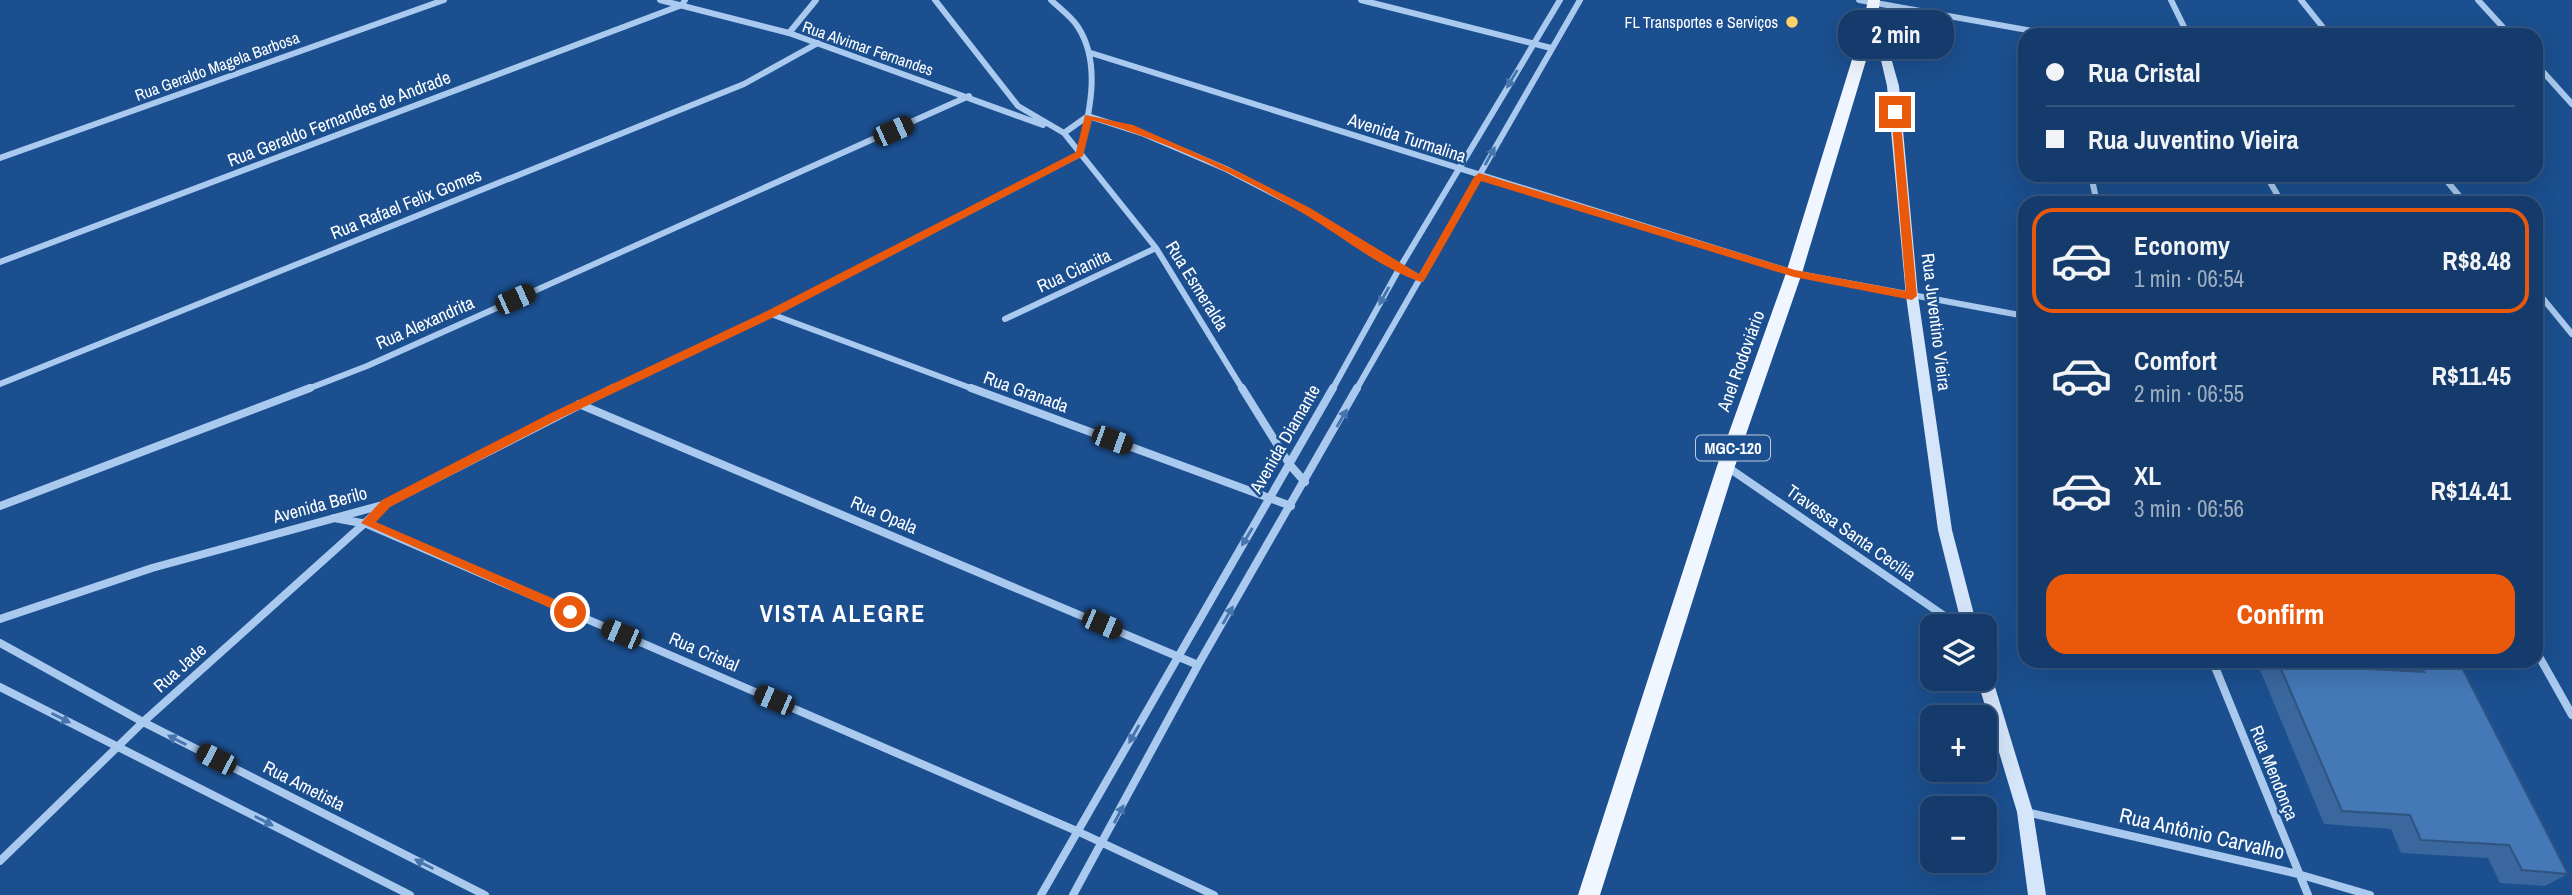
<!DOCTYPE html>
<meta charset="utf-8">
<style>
body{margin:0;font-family:"Archivo Narrow",sans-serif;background:#214673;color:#f1f3f6;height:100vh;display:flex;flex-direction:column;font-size:26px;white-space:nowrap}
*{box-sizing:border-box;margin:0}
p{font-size:23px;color:#9dadc1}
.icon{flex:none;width:38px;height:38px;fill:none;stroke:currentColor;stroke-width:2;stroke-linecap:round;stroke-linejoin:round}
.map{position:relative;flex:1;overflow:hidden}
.side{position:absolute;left:2018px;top:196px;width:525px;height:472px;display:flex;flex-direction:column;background:#143b6b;border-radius:21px;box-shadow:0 7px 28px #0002,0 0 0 2px #33557e}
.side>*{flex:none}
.banner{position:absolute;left:2018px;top:28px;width:525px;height:154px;border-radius:21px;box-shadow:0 7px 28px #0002,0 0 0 2px #33557e;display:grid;align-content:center;height:154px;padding:0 28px;background:#143b6b}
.controls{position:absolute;left:1920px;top:614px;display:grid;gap:14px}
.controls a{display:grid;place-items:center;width:77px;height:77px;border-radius:14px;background:#143b6b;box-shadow:0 7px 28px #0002,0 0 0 2px #33557e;font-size:35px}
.end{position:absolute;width:32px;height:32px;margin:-16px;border:9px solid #ea580c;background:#fff;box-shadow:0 0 0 4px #fff}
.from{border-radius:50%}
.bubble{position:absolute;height:49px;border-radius:21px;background:#143b6b;box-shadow:0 7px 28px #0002,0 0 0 2px #33557e;font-size:23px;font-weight:700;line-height:49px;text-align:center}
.car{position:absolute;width:21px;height:42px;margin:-21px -10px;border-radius:9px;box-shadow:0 0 5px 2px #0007;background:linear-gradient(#222 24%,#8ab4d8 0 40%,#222 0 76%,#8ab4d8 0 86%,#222 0)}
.banner b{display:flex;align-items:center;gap:24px;height:66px;font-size:26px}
.banner b+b{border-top:2px solid #33557e}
.banner i{width:18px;height:18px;background:#f1f3f6}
ul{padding:12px 0 0;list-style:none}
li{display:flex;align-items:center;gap:21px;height:105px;margin:0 14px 10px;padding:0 14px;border:4px solid transparent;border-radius:21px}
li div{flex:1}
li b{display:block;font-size:26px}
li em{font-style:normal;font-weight:700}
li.on{border-color:#ea580c}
li>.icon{width:63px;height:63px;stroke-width:1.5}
.primary-button{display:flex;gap:14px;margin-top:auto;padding:14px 28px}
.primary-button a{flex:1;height:80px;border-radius:21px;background:#ea580c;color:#fff;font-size:28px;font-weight:700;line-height:80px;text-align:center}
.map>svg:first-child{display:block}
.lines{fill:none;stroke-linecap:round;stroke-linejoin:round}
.street-far1{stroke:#a9c9ee;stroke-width:6}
.street{stroke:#a9c9ee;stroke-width:8}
.secondary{fill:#d6e6fa;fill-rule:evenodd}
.primary{fill:#f0f6ff;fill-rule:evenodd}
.wall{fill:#3a679d}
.building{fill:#4478b7;stroke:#305480;stroke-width:2}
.oneway{fill:#4674ac}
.route{fill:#ea580c}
.poi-dot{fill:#ffd166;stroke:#1b4f8f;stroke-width:2.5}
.labels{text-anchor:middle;stroke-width:5;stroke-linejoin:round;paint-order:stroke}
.far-poi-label{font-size:16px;fill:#fff;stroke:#1b4f8f;text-anchor:end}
.far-street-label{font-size:16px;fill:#fff;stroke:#1b4f8f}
.shield{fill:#1b4f8f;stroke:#bbcadd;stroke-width:2}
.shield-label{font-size:16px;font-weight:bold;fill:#fff}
.street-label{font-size:18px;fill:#fff;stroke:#1b4f8f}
.near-street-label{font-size:21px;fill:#fff;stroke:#1b4f8f}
.district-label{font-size:24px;font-weight:bold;letter-spacing:2px;fill:#fff;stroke:#1b4f8f}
</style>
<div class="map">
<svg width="2572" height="895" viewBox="0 0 2572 895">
<rect width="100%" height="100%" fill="#1b4f8f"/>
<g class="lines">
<path class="street-far1" d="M660,0L789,33L1043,125
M935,0L1018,106L1064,133L1156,248L1243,390
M1361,0L1551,48
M1859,0L2055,35
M2171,0L2188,35
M2301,0L2329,35
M2478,0L2510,35
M789,33L816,0
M1091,53L1794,273L2025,316
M2536,64L2572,104
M1064,133L1088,116L1144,134L1226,169L1305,210L1421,279
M0,158L444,0
M2091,175L2097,203
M2266,175L2282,203
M2442,175L2465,203
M0,262L682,5L685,0
M2536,290L2572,334
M771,314L976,390
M1005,319L1156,248
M0,384L744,84L818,43
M305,390L367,366L969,96
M610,390L771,314L1080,154C1089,114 1102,64 1078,27C1071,16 1060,9 1051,0
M1332,390L1399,269L1560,0
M1356,390L1580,0"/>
<path class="street" d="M971,388L1291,506
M1242,388L1290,465L1305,482
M579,404L1198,665
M1726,466L1959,626
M0,506L310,388
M334,518L367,524L1079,832L1214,895
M0,619L152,568L386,504L613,388
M0,643L143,722L485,895
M2536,651L2572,715
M2213,662L2308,895
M0,687L410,895
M2026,812L2298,874L2370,895
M0,861L143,722L386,504
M1041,895L1333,388
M1073,895L1198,665L1357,388"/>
<path class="secondary" d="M1870,21L1874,22L1888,47L1899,86L1918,296L1952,530L1977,626H1962L1938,530L1906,296L1887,86L1878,47L1865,24Z
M1984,670L1990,672L1992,677L2033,812L2046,895H2028L2017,812L1977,679H1984Z"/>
<path class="primary" d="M1868,0H1880L1877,24L1802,273L1735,466L1600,895H1578L1717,466L1786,273L1863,24Z"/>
</g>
<path class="wall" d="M2238,662H2367L2369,669L2398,671L2393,662H2459L2568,874L2545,886L2500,883L2488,858L2401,853L2391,829L2324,824L2260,670L2240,667Z"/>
<path class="building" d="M2278,662H2367L2369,669L2424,672L2418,662H2459L2568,874L2522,870L2509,845L2421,840L2410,815L2342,811Z"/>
<defs><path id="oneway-solid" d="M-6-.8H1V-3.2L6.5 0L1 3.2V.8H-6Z" transform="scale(1.75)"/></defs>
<g class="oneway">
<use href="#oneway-solid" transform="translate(1512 79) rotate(121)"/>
<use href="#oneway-solid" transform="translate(1490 156) rotate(-61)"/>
<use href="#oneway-solid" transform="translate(1384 296) rotate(119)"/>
<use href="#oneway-solid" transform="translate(1342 418) rotate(-60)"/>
<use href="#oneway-solid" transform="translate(1247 537) rotate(121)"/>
<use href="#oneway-solid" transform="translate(1228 615) rotate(-60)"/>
<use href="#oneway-solid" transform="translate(61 718) rotate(27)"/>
<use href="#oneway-solid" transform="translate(1134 734) rotate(119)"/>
<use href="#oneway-solid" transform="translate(177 740) rotate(-153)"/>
<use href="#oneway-solid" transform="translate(1119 814) rotate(-62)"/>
<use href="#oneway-solid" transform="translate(264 821) rotate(27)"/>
<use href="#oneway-solid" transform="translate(424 864) rotate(-153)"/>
</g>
<path class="route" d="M1895,109L1900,112L1917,296L1912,300L1794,277L1481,181L1424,281L1421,282C1380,268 1343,237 1306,215C1246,178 1160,138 1092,120L1083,156L774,317L559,419L390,507L376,522L575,608V615H566L361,523L382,500L551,413L767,311L1076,152L1085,115L1133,125L1239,172L1310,208L1419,274L1474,177L1479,173L1795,270L1906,291L1891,112Z"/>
<circle class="poi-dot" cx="1792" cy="22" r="7"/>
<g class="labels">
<g class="far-poi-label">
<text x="1778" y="28">FL Transportes e Serviços</text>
</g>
<g class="far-street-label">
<text transform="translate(868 48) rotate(19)" y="6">Rua Alvimar Fernandes</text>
<text transform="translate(217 66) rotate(-20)" y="6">Rua Geraldo Magela Barbosa</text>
</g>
<rect class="shield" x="1696" y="435.5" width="74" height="25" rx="5"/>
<g class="shield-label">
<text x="1733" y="454">MGC-120</text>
</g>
<g class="street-label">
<text transform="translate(339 119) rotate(-21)" y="6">Rua Geraldo Fernandes de Andrade</text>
<text transform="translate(1407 138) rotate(18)" y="6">Avenida Turmalina</text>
<text transform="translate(406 204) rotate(-22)" y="6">Rua Rafael Felix Gomes</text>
<text transform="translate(1074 271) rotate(-25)" y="6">Rua Cianita</text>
<text transform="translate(1197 286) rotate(58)" y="6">Rua Esmeralda</text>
<text transform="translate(1936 322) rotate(83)" y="6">Rua Juventino Vieira</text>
<text transform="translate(425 323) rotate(-24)" y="6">Rua Alexandrita</text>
<text transform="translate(1741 361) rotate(-70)" y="6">Anel Rodoviário</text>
<text transform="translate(1026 392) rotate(20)" y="6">Rua Granada</text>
<text transform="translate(1285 439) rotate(-60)" y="6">Avenida Diamante</text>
<text transform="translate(320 505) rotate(-15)" y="6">Avenida Berilo</text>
<text transform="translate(884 515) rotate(23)" y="6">Rua Opala</text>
<text transform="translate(1851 533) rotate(35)" y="6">Travessa Santa Cecília</text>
<text transform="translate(704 652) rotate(23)" y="6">Rua Cristal</text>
<text transform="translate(180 668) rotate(-42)" y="6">Rua Jade</text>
<text transform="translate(2274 773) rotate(68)" y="6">Rua Mendonça</text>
<text transform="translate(304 786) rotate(27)" y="6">Rua Ametista</text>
</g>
<g class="near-street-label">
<text transform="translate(2202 834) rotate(13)" y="7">Rua Antônio Carvalho</text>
</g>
<g class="district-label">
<text x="843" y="622">VISTA ALEGRE</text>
</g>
</g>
</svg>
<div class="controls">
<a><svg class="icon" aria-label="layers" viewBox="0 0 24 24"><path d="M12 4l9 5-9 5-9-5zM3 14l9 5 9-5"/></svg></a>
<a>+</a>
<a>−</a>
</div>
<i class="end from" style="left:570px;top:612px"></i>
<i class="end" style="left:1895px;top:112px"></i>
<div class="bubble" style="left:1838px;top:10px;width:116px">2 min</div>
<i class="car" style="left:893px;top:131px;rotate:66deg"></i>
<i class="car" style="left:515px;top:299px;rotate:66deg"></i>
<i class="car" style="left:1112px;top:440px;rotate:110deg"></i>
<i class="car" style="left:1102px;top:624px;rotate:113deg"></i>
<i class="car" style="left:621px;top:634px;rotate:293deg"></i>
<i class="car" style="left:774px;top:700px;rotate:293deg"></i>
<i class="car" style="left:216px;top:759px;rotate:297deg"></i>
<div class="banner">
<b><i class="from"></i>Rua Cristal</b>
<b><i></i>Rua Juventino Vieira</b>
</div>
<section class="side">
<ul>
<li class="on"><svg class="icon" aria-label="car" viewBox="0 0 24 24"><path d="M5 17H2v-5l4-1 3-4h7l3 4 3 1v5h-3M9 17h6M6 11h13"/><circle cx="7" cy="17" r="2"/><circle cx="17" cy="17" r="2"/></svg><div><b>Economy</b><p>1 min · 06:54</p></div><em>R$8.48</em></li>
<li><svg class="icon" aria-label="car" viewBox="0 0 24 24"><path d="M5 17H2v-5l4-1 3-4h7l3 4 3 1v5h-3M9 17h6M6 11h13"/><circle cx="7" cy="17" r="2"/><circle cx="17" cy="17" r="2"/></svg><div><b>Comfort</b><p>2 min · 06:55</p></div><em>R$11.45</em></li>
<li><svg class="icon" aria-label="car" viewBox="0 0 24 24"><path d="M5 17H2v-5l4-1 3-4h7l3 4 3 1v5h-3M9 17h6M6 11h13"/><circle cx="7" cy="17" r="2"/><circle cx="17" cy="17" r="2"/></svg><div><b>XL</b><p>3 min · 06:56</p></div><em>R$14.41</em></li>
</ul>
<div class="primary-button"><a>Confirm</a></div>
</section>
</div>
